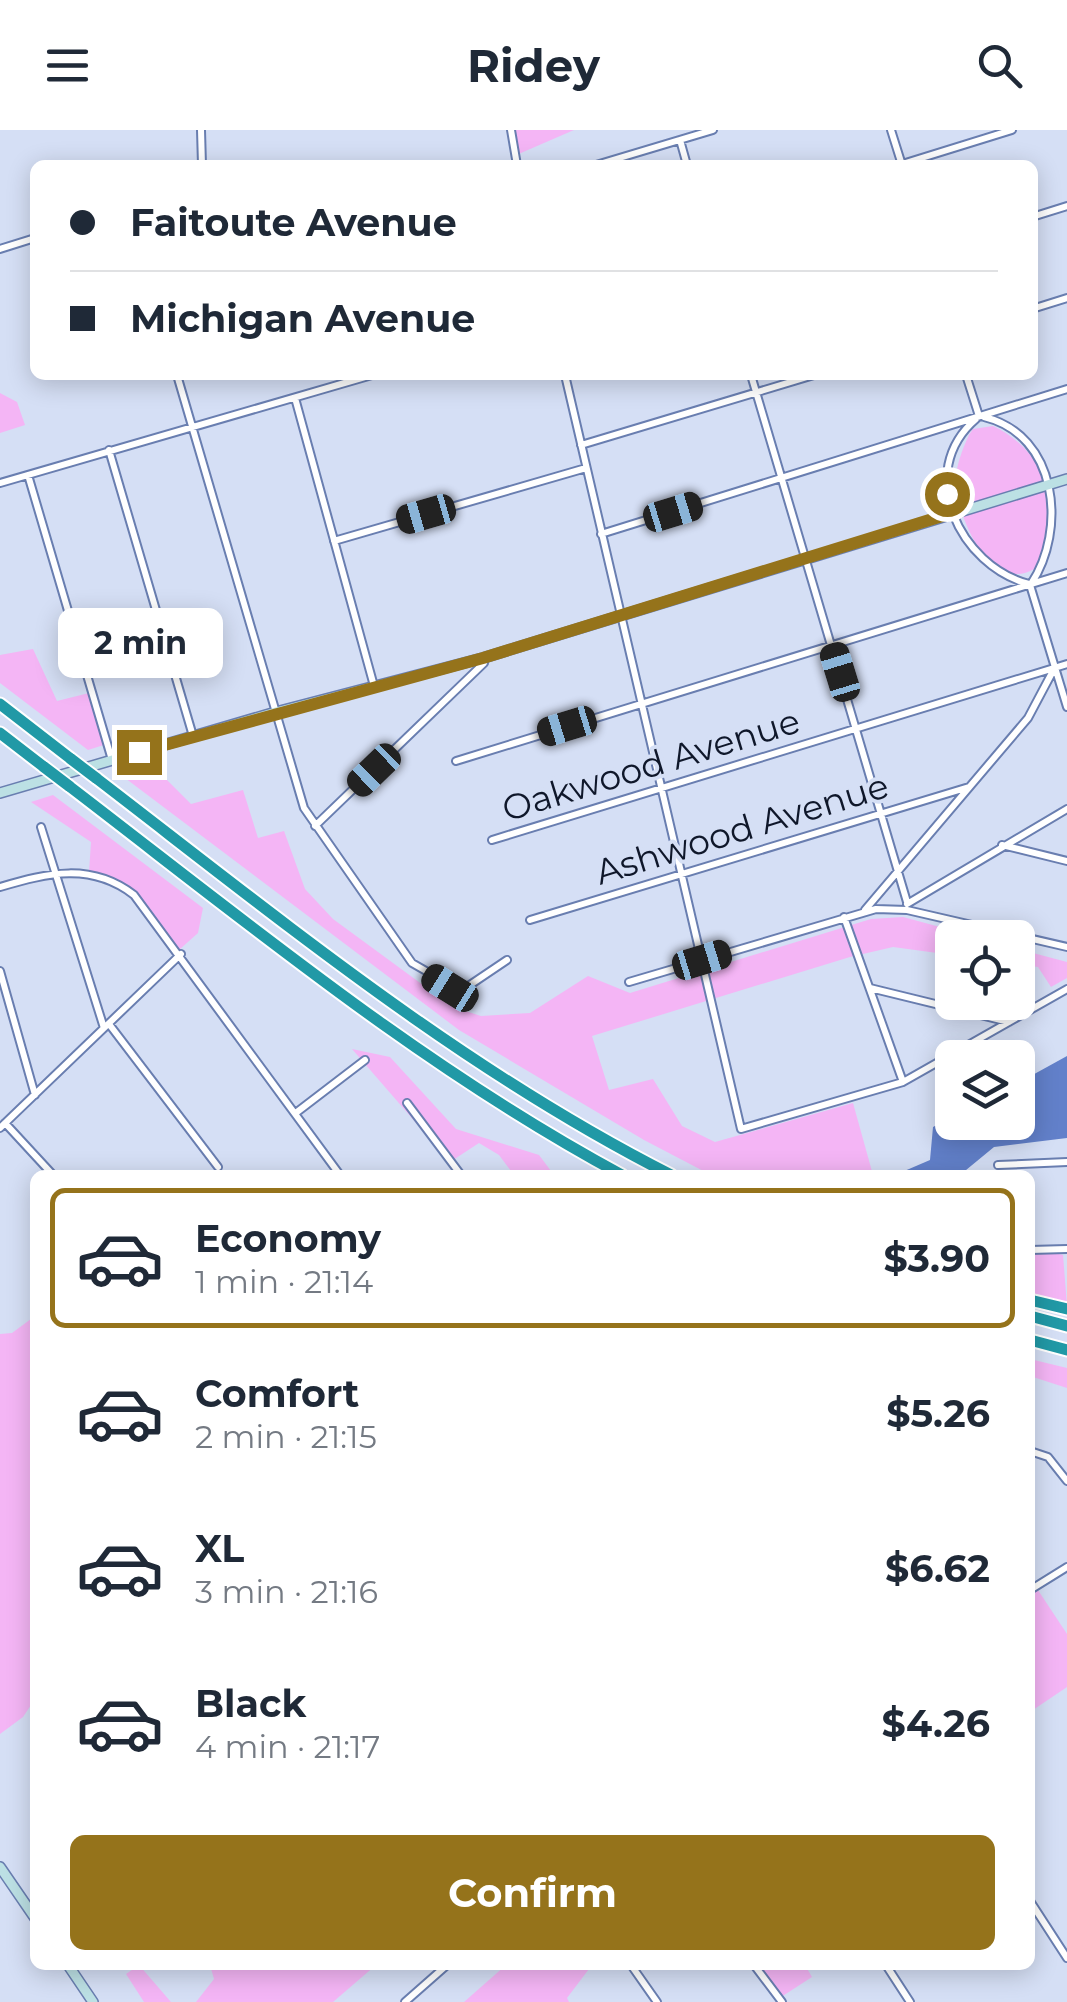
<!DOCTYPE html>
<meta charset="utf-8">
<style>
body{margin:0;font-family:Montserrat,sans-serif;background:#f6f6f7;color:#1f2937;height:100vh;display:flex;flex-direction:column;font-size:38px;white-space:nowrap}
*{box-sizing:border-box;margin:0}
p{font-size:32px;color:#747a83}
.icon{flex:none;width:55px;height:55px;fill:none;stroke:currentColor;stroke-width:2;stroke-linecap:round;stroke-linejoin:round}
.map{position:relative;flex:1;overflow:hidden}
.sheet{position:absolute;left:30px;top:1040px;width:1005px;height:800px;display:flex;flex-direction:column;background:#fff;border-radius:15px;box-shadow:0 5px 25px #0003}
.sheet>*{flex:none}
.top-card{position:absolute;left:30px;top:30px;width:1008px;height:220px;border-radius:15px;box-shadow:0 5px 25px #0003;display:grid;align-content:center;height:220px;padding:0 40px;background:#fff}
.controls{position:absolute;left:935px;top:790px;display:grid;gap:20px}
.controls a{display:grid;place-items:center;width:100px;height:100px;border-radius:15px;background:#fff;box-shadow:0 5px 25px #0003;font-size:50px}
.end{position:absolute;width:45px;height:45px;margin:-22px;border:12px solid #95731b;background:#fff;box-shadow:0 0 0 5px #fff}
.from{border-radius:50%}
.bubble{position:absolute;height:70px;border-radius:15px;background:#fff;box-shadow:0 5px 25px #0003;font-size:32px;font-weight:700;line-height:70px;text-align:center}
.car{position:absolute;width:30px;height:60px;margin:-30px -15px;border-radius:12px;box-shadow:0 0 8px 2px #0007;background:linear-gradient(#222 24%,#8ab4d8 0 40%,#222 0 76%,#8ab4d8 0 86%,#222 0)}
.top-card b{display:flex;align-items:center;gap:35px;height:95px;font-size:38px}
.top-card b+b{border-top:2px solid #e0e1e3}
.top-card i{width:25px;height:25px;background:#1f2937}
ul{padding:18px 0 0;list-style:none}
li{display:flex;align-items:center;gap:30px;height:140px;margin:0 20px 15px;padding:0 20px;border:5px solid transparent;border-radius:15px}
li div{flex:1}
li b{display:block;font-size:38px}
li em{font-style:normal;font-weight:700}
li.selected{border-color:#95731b}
li>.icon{width:90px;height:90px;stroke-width:1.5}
.button{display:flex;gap:20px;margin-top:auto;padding:20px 40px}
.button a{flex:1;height:115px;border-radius:15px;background:#95731b;color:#fff;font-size:40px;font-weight:700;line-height:115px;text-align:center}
header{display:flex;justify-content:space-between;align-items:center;height:130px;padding:0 40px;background:#fff;font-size:45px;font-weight:700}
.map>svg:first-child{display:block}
.green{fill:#f4b5f5}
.water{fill:#6280ca}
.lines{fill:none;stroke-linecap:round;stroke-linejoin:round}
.street-casing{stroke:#697eb0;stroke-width:10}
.secondary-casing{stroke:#697eb0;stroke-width:12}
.highway-casing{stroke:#fff;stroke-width:15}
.street{stroke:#fff;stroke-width:6}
.secondary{stroke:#bce0e4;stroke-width:9}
.highway{stroke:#2199a6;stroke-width:11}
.highway-bridge-casing{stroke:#fff;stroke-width:15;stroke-linecap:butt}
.highway-bridge{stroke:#2199a6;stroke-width:11}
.route{stroke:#95731b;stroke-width:12}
.labels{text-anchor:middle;stroke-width:8;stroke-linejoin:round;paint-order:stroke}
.street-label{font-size:35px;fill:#0f172a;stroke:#d5dff5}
</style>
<header><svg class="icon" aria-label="menu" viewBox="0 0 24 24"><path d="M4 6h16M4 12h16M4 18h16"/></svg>Ridey<svg class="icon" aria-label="search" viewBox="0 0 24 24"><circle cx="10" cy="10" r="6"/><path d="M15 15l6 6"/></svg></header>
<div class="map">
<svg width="1067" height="1872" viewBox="0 0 1067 1872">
<rect width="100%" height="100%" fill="#d5dff5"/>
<path class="green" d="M511,0H574L514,26Z
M0,263L17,272L25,295L0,303Z
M993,296C1051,324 1062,381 1037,437C993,467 961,394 956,359C954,341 961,322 969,305L973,299Z
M33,519L57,571L93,562L110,613L88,620L0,553V525Z
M153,636L191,674L243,660L258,708L284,701L305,759L333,789L453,877L481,886L530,883L588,846L630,863L871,789L903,787L977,807L952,808V825L893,817L850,827L592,906L609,960L653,949L682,996L715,1012L853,973L873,1045H711L644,1010L459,900L121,645Z
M53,665L203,778L198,803L179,820L138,764L89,742L91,712L31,672Z
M1018,819L1067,832V848L1051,857L1038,837L1018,834Z
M352,919L390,927L456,999L539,1025L554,1045H514L499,1025L479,1013L450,1032Z
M1030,1117L1063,1125L1067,1176L1030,1165Z
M35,1186V1569L23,1587L0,1604V1204L12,1203Z
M1030,1229L1067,1238V1258L1030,1246Z
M1030,1448L1067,1504V1557L1030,1582Z
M139,1835L171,1872H144L126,1844Z
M210,1835H376L333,1872H196L214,1849Z
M506,1835H592L567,1868L569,1872H464Z
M756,1835H805L812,1847L778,1869Z"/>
<path class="water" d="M1067,926V1008L994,1017L960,1045H895L930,1030L933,997L952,987V992H1018V953Z"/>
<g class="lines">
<defs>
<path id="street" d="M201,0L202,35
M511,0L517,35
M891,0L902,35
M680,10L687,35
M596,35L713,0
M899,35L1012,0
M1032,87L1067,76
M0,119L35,108
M1032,179L1067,168
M177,245L304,678L412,833L461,861L507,830
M565,245L741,999L903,952L1067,859
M751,245L907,772
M966,245L979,286
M295,268L374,556
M984,287C1058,305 1067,400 1031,454
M976,289C914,342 960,436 1029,454
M581,315L814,245
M109,320L193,606
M28,345L112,630
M0,353L372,245
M601,404L1067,259
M334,411L586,338
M1030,455L1067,577
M456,631L1067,443
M315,696L484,533L483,528
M41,697L104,898
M492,710L1067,534
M1002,715L1067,731
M0,757C48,743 91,732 134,765L340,1045
M907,774L1067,679
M865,780L1028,588L1054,539
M844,787L903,952
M530,790L969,657
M0,841L35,965
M629,852L876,779L907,780L1067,817
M870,858L1009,892
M109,894L218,1037
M407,973L461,1045
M297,982L365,930
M5,993L53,1045
M0,998L181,824
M998,1035L1067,1032
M1030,1120L1067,1119
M1030,1321L1048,1327L1067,1351
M1030,1460L1067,1437
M1030,1771L1067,1828
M631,1835L657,1872
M754,1835L782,1872
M886,1835L910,1872
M405,1872L447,1835"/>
<path id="secondary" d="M0,663L276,582L483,528L1067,349
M0,1737L35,1788
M68,1835L93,1872"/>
<path id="highway" d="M0,574L71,629
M0,603L44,637
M96,648C281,790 462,939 671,1045
M69,656C248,793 423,938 622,1045
M1030,1170L1067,1179
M1030,1186L1067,1196
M1030,1210L1067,1220"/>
</defs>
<use href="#street" class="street-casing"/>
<use href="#secondary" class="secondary-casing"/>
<use href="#highway" class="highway-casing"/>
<use href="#street" class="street"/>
<use href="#secondary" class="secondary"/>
<use href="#highway" class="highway"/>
<defs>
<path id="highway-bridge" d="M71,629L96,648
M44,637L69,656"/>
</defs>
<use href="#highway-bridge" class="highway-bridge-casing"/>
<use href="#highway-bridge" class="highway-bridge"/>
</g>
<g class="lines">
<path class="route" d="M139,622L483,528L952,383L947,364"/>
</g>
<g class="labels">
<g class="street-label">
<text transform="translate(651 635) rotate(-17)" y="12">Oakwood Avenue</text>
<text transform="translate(742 699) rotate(-17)" y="12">Ashwood Avenue</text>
</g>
</g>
</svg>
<div class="controls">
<a><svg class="icon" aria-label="locate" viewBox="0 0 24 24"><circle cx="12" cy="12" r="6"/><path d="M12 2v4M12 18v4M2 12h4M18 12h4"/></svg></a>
<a><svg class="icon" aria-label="layers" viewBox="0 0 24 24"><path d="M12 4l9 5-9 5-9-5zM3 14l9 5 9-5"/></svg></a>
</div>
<i class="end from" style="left:947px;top:364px"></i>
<i class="end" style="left:139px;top:622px"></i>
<div class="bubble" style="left:58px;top:478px;width:165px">2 min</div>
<i class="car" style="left:673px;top:382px;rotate:73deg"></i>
<i class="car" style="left:426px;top:384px;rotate:254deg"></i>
<i class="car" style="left:840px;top:542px;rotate:343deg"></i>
<i class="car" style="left:567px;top:596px;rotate:253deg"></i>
<i class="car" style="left:374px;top:640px;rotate:226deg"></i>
<i class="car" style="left:702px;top:830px;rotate:73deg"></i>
<i class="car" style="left:450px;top:858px;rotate:302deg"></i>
<div class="top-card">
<b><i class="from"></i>Faitoute Avenue</b>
<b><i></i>Michigan Avenue</b>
</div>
<section class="sheet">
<ul>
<li class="selected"><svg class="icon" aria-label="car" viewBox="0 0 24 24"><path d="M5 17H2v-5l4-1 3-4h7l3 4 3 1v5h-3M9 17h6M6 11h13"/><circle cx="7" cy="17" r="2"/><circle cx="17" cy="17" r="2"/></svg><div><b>Economy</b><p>1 min · 21:14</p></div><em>$3.90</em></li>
<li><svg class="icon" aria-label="car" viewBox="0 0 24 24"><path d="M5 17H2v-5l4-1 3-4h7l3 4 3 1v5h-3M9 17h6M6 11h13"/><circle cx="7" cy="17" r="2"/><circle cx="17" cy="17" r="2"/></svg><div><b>Comfort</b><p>2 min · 21:15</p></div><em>$5.26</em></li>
<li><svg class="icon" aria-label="car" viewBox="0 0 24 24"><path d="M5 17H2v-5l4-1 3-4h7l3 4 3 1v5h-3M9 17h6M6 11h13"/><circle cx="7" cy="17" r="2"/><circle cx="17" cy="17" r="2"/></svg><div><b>XL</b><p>3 min · 21:16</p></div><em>$6.62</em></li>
<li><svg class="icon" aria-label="car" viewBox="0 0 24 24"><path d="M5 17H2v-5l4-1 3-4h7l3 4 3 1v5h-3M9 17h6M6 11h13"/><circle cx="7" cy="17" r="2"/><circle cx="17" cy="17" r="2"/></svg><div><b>Black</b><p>4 min · 21:17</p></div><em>$4.26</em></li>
</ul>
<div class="button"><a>Confirm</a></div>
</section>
</div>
